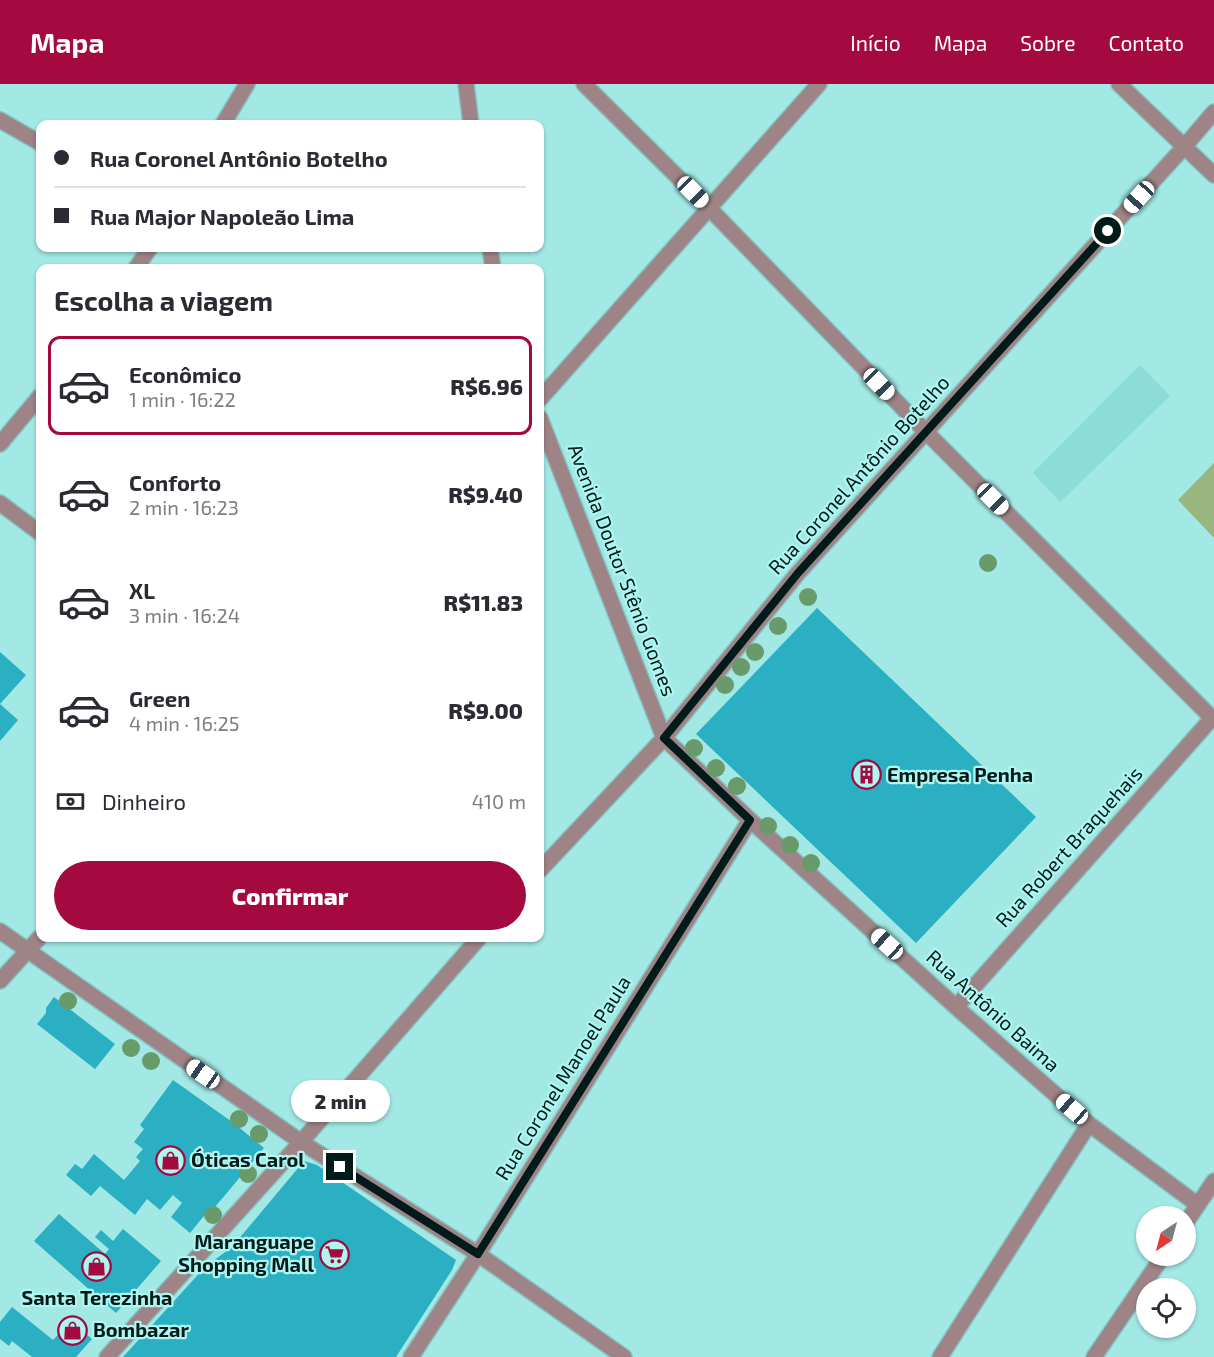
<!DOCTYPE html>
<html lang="pt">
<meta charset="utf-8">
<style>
body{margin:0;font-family:"Exo 2",sans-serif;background:#f2f2f3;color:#2b2b33;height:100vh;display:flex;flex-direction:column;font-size:22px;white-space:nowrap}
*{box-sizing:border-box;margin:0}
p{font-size:20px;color:#7c7c81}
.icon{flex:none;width:33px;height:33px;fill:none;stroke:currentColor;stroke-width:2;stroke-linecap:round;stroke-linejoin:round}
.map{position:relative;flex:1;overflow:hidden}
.panel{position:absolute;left:36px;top:180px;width:508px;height:678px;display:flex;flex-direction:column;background:#fff;border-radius:12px;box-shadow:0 2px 4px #0004}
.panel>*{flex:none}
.guide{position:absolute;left:36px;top:36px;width:508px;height:132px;border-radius:12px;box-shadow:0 2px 4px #0004;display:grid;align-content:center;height:132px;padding:0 18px;background:#fff}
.needle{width:39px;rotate:216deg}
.controls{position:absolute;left:1136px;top:1122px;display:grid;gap:12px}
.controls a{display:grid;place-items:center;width:60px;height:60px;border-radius:50%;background:#fff;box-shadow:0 2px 4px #0004;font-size:30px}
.end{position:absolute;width:27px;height:27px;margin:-14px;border:8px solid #001b1a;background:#fff;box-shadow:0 0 0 3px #fff}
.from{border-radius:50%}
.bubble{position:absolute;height:42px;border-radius:21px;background:#fff;box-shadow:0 2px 4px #0004;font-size:20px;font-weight:800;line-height:42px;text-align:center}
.car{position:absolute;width:18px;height:36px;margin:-18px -9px;border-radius:8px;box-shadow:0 0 4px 2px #0007;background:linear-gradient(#fff 24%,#345 0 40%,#fff 0 76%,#345 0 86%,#fff 0)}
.guide b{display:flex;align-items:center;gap:21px;height:57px;font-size:22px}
.guide b+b{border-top:2px solid #e1e1e2}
.guide i{width:15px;height:15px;background:#2b2b33}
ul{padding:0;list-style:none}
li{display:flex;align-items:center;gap:18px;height:99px;margin:0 12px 9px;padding:0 6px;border:3px solid transparent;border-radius:12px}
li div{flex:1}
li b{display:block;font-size:22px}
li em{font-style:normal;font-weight:800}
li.current{border-color:#a4093f}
li>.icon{width:54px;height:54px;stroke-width:1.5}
h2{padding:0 18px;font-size:27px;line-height:72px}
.pay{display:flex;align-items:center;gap:15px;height:66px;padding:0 18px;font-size:22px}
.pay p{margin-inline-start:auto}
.cta{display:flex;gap:12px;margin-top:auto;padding:12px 18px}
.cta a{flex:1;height:69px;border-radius:36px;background:#a4093f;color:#fff;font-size:24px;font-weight:800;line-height:69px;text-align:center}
header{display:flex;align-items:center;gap:36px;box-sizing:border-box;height:84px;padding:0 30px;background:#a4093f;color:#fff}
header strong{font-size:28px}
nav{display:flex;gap:33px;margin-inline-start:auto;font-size:21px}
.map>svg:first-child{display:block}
.built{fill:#8cdcd8}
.green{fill:#99b67f}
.building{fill:#2aafc3}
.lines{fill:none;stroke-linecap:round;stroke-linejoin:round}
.minor-casing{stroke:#85c3c0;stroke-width:18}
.minor{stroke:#9e8487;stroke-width:15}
.tree{fill:#689a6a}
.route{stroke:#001b1a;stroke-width:8}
.labels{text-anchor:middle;stroke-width:4.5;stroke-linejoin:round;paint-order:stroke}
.street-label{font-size:20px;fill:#001b1a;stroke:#aff6f1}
.poi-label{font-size:20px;font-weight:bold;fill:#001b1a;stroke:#aff6f1;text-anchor:start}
</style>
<header>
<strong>Mapa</strong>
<nav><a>Início</a><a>Mapa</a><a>Sobre</a><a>Contato</a></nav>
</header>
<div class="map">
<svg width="1214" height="1273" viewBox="0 0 1214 1273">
<rect width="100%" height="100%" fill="#a2e8e4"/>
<path class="built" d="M1140,281L1170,312L1060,418L1033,389Z"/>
<path class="green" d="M1214,379V454L1178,416Z"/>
<path class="building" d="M817,524L1036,733L916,859L696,650Z
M0,568L26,591L0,620L18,636L0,657Z
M54,913L115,960L95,985L37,940L46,929V924Z
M173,996L235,1040L264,1064L226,1110L214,1124L212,1122L190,1149L171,1133L182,1119L173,1111L160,1126L147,1115L135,1131L100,1102L91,1112L66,1091L75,1080L82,1085L94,1070L124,1096L140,1077L136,1073L143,1065L134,1058L144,1045L140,1041Z
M304,1077L317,1081L456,1176L452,1186L396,1273H123L205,1183L232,1163Z
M59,1130L105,1170L109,1165L95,1153L101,1146L113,1157L123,1145L161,1177L116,1229L34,1157Z
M12,1223L53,1256L71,1237L92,1255L76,1273H32L12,1257L9,1262L0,1255V1238Z"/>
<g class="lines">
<defs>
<path id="minor" d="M466,0L471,40
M584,0L709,124L926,348L1214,636
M1119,0L1214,91
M0,36L40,59
M223,40L247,0
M490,164L493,184
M136,184L150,164
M540,315L819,0
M540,334L664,654L750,736L956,923L1089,1040L1198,1121
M0,360L40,312
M0,419L40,449
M540,786L664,654L798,489L1184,63L1214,28
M0,847L301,1058L478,1170L624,1273
M0,897L40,853
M956,923L1214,632
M1185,1140L1214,1097
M107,1273L301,1058L479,854
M411,1273L478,1170L750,736
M940,1273L1089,1040
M1094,1273L1163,1172"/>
</defs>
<use href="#minor" class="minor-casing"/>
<use href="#minor" class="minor"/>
</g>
<g class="tree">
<circle cx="988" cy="479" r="9"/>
<circle cx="808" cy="513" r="9"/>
<circle cx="778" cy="542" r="9"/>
<circle cx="755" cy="568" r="9"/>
<circle cx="741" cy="583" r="9"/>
<circle cx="725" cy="601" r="9"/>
<circle cx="694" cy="664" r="9"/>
<circle cx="716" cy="684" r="9"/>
<circle cx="737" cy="702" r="9"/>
<circle cx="768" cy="742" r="9"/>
<circle cx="790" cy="761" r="9"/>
<circle cx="811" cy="779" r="9"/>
<circle cx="68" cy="917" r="9"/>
<circle cx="131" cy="964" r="9"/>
<circle cx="151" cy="977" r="9"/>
<circle cx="239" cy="1035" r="9"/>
<circle cx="259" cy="1050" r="9"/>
<circle cx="248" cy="1090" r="9"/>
<circle cx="213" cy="1131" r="9"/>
</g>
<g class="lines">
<path class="route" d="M340,1083L478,1170L750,736L664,654L798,489L1108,147"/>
</g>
<defs>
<symbol id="building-ring" viewBox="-11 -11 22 22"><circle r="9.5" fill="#aff6f1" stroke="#a4093f" stroke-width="1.5"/><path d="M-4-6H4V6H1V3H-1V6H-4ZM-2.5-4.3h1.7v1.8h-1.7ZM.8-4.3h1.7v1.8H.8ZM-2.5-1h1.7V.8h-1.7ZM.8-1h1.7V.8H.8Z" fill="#a4093f"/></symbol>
<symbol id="shop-ring" viewBox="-11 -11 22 22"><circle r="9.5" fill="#aff6f1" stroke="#a4093f" stroke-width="1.5"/><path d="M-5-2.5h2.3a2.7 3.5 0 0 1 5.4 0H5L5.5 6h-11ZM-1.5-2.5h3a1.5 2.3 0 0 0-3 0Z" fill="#a4093f"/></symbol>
<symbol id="supermarket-ring" viewBox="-11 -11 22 22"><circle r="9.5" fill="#aff6f1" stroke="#a4093f" stroke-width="1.5"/><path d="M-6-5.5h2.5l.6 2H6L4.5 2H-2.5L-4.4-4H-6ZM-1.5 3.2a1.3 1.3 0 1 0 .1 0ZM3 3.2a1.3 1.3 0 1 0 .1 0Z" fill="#a4093f"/></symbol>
</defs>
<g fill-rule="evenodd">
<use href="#building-ring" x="850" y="674" width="33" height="33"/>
<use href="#shop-ring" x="154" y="1060" width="33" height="33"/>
<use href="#supermarket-ring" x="318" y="1154" width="33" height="33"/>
<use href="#shop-ring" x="80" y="1166" width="33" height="33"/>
<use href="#shop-ring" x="56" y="1230" width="33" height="33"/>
</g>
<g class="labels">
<g class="street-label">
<text transform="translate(859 391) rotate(-48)" y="7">Rua Coronel Antônio Botelho</text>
<text transform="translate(622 486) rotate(69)" y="7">Avenida Doutor Stênio Gomes</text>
<text transform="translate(1069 763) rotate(-48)" y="7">Rua Robert Braquehais</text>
<text transform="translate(993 927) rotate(42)" y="7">Rua Antônio Baima</text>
<text transform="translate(563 994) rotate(-58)" y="7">Rua Coronel Manoel Paula</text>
</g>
<g class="poi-label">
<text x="887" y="698">Empresa Penha</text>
<text x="191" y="1083">Óticas Carol</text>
<text x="314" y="1165" text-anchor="end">Maranguape<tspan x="314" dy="23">Shopping Mall</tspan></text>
<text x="97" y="1221" text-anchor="middle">Santa Terezinha</text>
<text x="93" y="1253">Bombazar</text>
</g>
</g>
</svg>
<div class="controls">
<a><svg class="needle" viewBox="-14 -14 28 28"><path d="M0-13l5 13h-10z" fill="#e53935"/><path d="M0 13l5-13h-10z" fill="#7c7c81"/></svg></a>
<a><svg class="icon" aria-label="locate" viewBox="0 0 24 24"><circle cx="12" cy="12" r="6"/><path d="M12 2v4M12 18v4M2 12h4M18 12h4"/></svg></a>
</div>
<i class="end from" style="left:1108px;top:147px"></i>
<i class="end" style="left:340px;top:1083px"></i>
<div class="bubble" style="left:291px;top:996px;width:99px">2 min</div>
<i class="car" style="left:693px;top:108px;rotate:135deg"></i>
<i class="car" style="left:1139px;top:113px;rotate:222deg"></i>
<i class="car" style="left:879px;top:300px;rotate:136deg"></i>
<i class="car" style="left:993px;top:415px;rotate:135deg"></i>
<i class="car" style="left:887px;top:860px;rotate:312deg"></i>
<i class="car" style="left:203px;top:990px;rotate:305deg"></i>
<i class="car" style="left:1072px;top:1025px;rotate:311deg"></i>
<div class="guide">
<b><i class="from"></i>Rua Coronel Antônio Botelho</b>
<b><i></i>Rua Major Napoleão Lima</b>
</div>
<section class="panel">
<h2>Escolha a viagem</h2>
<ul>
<li class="current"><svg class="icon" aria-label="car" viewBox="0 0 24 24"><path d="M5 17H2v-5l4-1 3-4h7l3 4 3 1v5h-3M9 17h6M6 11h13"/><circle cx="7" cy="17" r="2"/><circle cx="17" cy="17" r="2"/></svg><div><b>Econômico</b><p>1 min · 16:22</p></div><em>R$6.96</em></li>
<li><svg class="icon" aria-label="car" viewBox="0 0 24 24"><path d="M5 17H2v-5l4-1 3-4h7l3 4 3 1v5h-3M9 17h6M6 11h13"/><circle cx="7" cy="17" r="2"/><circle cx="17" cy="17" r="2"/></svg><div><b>Conforto</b><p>2 min · 16:23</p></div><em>R$9.40</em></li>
<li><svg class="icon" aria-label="car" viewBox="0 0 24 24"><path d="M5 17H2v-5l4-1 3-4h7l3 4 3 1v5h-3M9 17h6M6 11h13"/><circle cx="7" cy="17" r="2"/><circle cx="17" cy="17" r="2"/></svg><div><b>XL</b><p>3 min · 16:24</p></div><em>R$11.83</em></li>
<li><svg class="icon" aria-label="car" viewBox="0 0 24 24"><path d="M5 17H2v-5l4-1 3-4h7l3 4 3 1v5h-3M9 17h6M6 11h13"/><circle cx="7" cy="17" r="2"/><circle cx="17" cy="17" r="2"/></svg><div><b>Green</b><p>4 min · 16:25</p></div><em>R$9.00</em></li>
</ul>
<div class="pay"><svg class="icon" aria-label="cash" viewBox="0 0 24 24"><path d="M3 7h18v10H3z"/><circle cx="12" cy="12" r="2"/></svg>Dinheiro<p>410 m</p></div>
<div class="cta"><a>Confirmar</a></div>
</section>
</div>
